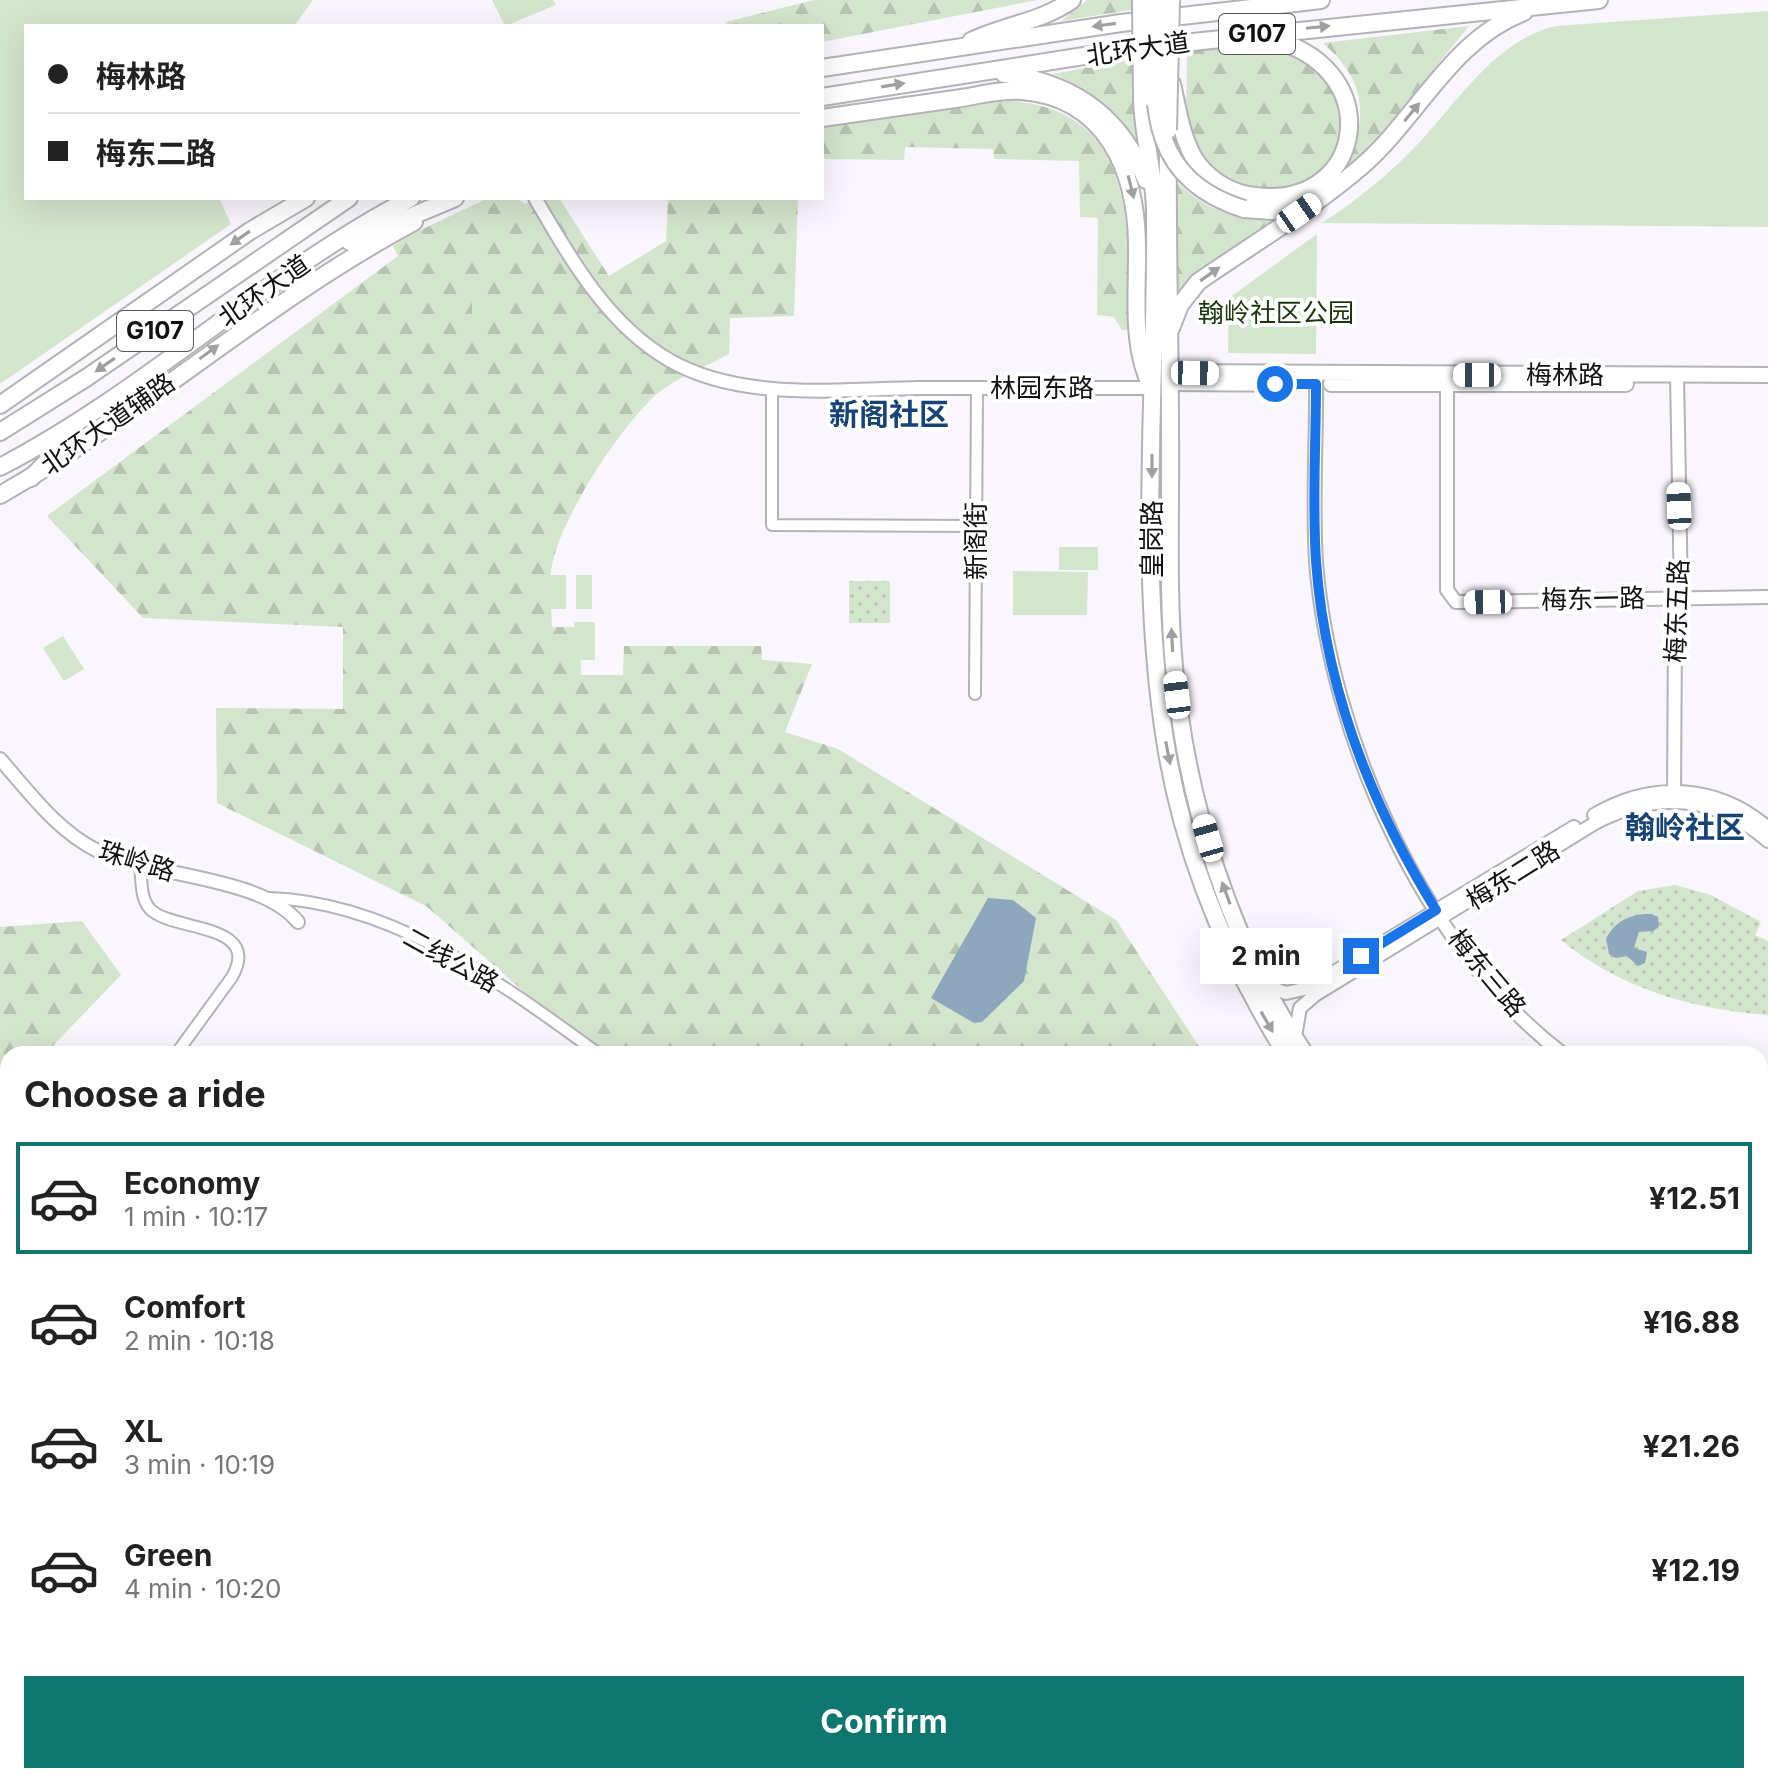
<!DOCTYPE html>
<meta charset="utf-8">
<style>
body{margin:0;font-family:Inter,"Noto Sans SC",sans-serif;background:#f6f6f6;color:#222;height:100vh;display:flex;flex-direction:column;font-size:30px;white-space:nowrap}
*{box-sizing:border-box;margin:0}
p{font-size:26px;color:#767676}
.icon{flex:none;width:44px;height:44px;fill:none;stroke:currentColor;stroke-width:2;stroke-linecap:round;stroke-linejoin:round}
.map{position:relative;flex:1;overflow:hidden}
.drawer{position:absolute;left:0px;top:1046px;width:1768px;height:738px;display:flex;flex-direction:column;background:#fff;border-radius:24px 24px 0 0;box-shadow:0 8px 32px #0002}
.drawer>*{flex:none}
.top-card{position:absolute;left:24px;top:24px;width:800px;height:176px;border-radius:0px;box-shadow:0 8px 32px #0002;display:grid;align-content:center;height:176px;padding:0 24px;background:#fff}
.end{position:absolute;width:36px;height:36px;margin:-18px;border:10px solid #1a73e8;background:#fff;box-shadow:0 0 0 4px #fff}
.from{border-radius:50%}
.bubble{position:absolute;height:56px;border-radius:0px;background:#fff;box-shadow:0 8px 32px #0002;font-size:26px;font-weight:700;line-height:56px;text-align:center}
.car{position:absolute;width:24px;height:48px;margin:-24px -12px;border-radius:10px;box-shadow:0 0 6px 2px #0007;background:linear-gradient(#fff 24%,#345 0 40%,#fff 0 76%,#345 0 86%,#fff 0)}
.top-card b{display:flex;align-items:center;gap:28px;height:76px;font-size:30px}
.top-card b+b{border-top:2px solid #e0e0e0}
.top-card i{width:20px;height:20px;background:#222}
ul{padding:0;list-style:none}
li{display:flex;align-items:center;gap:24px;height:112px;margin:0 16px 12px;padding:0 8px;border:4px solid transparent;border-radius:0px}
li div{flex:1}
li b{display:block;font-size:30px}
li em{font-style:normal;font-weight:700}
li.active{border-color:#0f766e}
li>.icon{width:72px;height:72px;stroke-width:1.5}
h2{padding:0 24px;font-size:36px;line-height:96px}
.button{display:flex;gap:16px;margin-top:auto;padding:16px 24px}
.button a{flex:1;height:92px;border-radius:0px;background:#0f766e;color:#fff;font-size:32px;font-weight:700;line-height:92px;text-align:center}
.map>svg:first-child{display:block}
.forest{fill:url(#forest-firs)}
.park{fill:#d4e5cd}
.garden{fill:url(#garden-dots)}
.water{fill:#8fa7bd}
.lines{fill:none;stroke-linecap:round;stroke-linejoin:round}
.minor-casing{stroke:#b4b1b7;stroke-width:14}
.tertiary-casing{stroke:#b4b1b7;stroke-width:16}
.secondary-casing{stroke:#b4b1b7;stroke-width:18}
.primary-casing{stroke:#b4b1b7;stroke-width:20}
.trunk-casing{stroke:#b4b1b7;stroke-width:20}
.minor{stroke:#fff;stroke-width:10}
.tertiary{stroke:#fff;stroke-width:12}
.secondary{stroke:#fff;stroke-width:14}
.primary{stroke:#fff;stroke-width:16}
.trunk{stroke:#fff;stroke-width:16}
.trunk-bridge-casing{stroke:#b4b1b7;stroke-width:20;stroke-linecap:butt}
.trunk-bridge{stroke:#fff;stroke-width:16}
.oneway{fill:#a0a0a1}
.route{stroke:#1a73e8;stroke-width:10}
.labels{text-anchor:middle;stroke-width:8;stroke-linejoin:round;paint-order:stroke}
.shield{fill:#fff;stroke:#59585a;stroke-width:2}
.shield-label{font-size:24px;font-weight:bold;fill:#121113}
.street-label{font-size:26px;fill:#121113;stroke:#fff}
.park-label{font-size:26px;fill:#1b360e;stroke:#fff}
.quarter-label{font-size:30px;font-weight:bold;fill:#174376;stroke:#fff}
</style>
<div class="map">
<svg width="1768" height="1783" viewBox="0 0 1768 1783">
<defs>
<pattern id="forest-firs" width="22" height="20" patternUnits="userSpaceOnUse" patternTransform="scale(2)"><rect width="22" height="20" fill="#d4e5cd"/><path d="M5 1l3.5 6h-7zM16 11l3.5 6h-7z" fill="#b5c3af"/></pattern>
<pattern id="garden-dots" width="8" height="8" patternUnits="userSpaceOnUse" patternTransform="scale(2)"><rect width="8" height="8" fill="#d4e5cd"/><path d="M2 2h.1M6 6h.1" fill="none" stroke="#b5c3af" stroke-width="1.8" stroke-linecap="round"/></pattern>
</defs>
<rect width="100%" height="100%" fill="#f9f6fd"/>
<path class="forest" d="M814,0H1037L822,42V26H726V22Z
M1087,0H1136L1137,9L1061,21Z
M1469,26L1390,123L1348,167C1367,114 1367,82 1323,43Z
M1257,43L1295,51L1334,85L1343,124L1337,150L1323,171L1299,186L1270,191L1239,185L1219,175L1204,160L1193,142L1186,112L1187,52Z
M1130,59L1137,79L1139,146C1118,112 1090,89 1053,74Z
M1001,100C1141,106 1126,226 1131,330H1122L1114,317L1097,315L1098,218L1080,217L1079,161L994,159L993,149L905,147L904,160L822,159V127Z
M1172,177C1200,208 1236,222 1278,220L1177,300Z
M488,198H516L525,204L536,198H559L609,276L666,241L668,198H798L794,316L730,318L729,354C707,366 678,377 658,393C621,425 557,522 551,571C548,589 552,609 552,627H580L581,675H623L624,646H761L762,660L812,664L785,732L838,749L1116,920L1204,1054H595L426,906L217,803L216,708L343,709V627L143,618L47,516L398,256L393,246L406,237Z
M82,921L121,975L45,1054H8V1440L0,1438V927Z
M0,1654L8,1656V1776H1322V1783H0Z"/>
<path class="park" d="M0,0H313L294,26H26V198H219L231,224L0,384Z
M492,0H553L556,5L505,26Z
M1768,11V227L1322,223C1354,202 1382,180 1409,153C1454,109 1491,41 1556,26Z
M1317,234L1316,354L1228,353L1229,298Z
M472,298H510V319H472Z
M1059,547H1098V570H1059Z
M1013,571L1088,572L1087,615H1013Z
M550,575H566V609H550Z
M576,575H592V609H576Z
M574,622H595V660H574Z
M63,636L84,669L64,681L43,648Z"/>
<path class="garden" d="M849,581H890V623H849Z
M1675,885L1711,895L1761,922L1755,935L1768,941V1015C1694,1010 1619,988 1561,940L1638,891Z"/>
<path class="water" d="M988,898L1013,900L1036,918L1024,981L982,1022L974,1023L931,998Z
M1651,914L1658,917L1659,927L1653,931L1639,932L1634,948L1647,952L1645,963L1638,966L1627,956L1616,958L1609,954L1606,939C1614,921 1632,913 1651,914Z"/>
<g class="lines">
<defs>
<path id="minor" d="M772,388V525L976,526
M975,694L977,388
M140,866C142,880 140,898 150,909C172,932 263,922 232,977L176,1054
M269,898C394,902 502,984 599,1054
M1760,1459L1768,1461
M1762,1735L1768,1715
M1720,1776L1724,1783
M127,1783L156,1776
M266,1783L271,1776
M1346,1783V1776"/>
<path id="tertiary" d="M535,198C570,258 607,324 669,360C742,402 840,389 920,388C997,388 1074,388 1152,388
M1316,374C1317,437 1312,500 1316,562C1330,735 1422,947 1563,1054
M1447,378V590L1456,602L1768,597
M0,759C29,792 58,832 98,851C153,877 261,876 298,922
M1674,797L1675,631L1681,597L1677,374
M1594,815C1651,781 1717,784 1768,828
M1265,985L1286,993L1308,988L1574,827
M1295,1036L1300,1008L1315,995L1595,823C1656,791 1715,795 1768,841
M1760,1168L1768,1171"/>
<path id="secondary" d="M1170,372L1768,375
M1170,383L1290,384
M1331,384H1626"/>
<path id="primary" d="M822,118C866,112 911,105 955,99C977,96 999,89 1022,91C1106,98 1136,170 1137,244C1138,291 1130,346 1152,388
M0,405L250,231L306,198
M0,495C144,413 266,301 414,222"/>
<path id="trunk" d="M971,41C1004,25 1041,22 1072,0
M822,68L1121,23L1321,0
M1004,74C1072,82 1120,115 1146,180
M1172,84C1178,110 1182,142 1198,164C1212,182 1233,194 1255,196C1369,210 1388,61 1264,38
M822,97L1135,48L1599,0
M1142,99C1143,138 1155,175 1155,213C1157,390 1137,570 1166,746C1184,856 1227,959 1286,1054
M1168,145C1167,240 1170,335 1170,430C1171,509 1167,589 1174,667C1186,801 1230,942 1305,1054
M1244,209L1273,211L1305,203
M350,242L455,198
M1171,328L1180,305L1198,282C1253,244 1312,209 1362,166C1419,116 1451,40 1524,12
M0,432L86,378L349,198
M0,467C146,391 265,274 411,198
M31,478L74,433
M1760,1366L1768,1369
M1760,1384L1768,1387
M1760,1410L1768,1413
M1760,1428L1768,1431"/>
</defs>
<use href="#minor" class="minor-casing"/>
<use href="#tertiary" class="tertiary-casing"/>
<use href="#secondary" class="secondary-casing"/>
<use href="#primary" class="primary-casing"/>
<use href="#trunk" class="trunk-casing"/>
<use href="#minor" class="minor"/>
<use href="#tertiary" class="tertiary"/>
<use href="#secondary" class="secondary"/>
<use href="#primary" class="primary"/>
<use href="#trunk" class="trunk"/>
<defs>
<path id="trunk-bridge" d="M1141,0L1142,99
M1155,0C1155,90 1138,176 1244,209
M1168,130L1171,0"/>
</defs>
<use href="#trunk-bridge" class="trunk-bridge-casing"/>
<use href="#trunk-bridge" class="trunk-bridge"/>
</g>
<defs><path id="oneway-solid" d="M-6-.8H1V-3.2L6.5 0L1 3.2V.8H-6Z" transform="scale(2)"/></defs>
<g class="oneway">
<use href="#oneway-solid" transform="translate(1104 25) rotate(172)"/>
<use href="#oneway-solid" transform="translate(1318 27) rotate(-6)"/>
<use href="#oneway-solid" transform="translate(893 85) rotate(-9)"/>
<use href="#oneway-solid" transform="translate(1412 112) rotate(-50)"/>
<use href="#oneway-solid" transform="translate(1131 187) rotate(76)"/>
<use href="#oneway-solid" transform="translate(240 238) rotate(145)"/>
<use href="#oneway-solid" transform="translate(1210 274) rotate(-35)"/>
<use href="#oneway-solid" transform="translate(209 352) rotate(-36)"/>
<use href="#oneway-solid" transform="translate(105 365) rotate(145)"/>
<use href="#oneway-solid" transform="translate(1152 466) rotate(90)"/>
<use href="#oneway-solid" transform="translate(1172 640) rotate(-93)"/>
<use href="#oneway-solid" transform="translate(1168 753) rotate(79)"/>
<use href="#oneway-solid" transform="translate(1226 893) rotate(-110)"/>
<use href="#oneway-solid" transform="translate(1267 1022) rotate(60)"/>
</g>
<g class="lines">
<path class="route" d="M1275,384H1316C1316,443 1312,503 1316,561C1325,688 1370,803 1436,910L1361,956"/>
</g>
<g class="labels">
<g class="shield">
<rect x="1219" y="14" width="76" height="40" rx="6"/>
<rect x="117" y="311" width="76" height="40" rx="6"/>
</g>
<g class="shield-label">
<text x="1257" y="42">G107</text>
<text x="155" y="339">G107</text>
</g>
<g class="street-label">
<text transform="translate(1138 49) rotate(-8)" y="9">北环大道</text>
<text transform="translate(264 291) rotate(-35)" y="9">北环大道</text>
<text x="1565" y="384">梅林路</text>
<text x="1042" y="397">林园东路</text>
<text transform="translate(108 424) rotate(-35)" y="9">北环大道辅路</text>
<text transform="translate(1152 539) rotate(-90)" y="9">皇岗路</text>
<text transform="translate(976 541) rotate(-90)" y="9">新阁街</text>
<text transform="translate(1593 599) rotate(-1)" y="9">梅东一路</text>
<text transform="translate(1677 611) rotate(-88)" y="9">梅东五路</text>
<text transform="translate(137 861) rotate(17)" y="9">珠岭路</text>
<text transform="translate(1513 875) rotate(-32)" y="9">梅东二路</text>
<text transform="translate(451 960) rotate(29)" y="9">二线公路</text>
<text transform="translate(1487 973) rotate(50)" y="9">梅东三路</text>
</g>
<g class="park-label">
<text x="1276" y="322">翰岭社区公园</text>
</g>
<g class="quarter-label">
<text x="889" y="425">新阁社区</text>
<text x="1685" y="838">翰岭社区</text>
</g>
</g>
</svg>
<i class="end from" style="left:1275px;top:384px"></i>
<i class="end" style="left:1361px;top:956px"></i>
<div class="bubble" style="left:1200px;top:928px;width:132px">2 min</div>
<i class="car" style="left:1299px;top:213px;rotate:55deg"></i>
<i class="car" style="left:1195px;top:373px;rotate:91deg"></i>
<i class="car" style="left:1477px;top:375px;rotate:270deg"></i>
<i class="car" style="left:1679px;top:506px;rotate:358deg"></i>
<i class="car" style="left:1488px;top:602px;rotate:269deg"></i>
<i class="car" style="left:1177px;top:695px;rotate:353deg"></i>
<i class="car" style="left:1208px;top:838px;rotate:344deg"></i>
<div class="top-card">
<b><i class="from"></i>梅林路</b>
<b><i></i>梅东二路</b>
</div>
<section class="drawer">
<h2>Choose a ride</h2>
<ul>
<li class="active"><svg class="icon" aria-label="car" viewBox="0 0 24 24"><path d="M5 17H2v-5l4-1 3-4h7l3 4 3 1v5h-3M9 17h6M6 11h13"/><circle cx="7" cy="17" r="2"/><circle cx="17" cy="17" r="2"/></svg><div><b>Economy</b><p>1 min · 10:17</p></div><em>¥12.51</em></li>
<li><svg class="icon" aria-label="car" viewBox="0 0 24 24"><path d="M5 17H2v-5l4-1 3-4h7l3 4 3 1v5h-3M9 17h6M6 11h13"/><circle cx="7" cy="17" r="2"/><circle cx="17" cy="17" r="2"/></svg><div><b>Comfort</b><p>2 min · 10:18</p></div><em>¥16.88</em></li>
<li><svg class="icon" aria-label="car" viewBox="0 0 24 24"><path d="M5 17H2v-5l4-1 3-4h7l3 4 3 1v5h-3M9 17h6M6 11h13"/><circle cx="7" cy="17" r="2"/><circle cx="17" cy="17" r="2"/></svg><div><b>XL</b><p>3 min · 10:19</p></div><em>¥21.26</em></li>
<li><svg class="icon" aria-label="car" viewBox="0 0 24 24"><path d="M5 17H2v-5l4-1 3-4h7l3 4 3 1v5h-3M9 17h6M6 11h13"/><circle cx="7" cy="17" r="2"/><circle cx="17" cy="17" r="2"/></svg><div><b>Green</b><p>4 min · 10:20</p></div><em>¥12.19</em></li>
</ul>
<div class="button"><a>Confirm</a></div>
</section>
</div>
